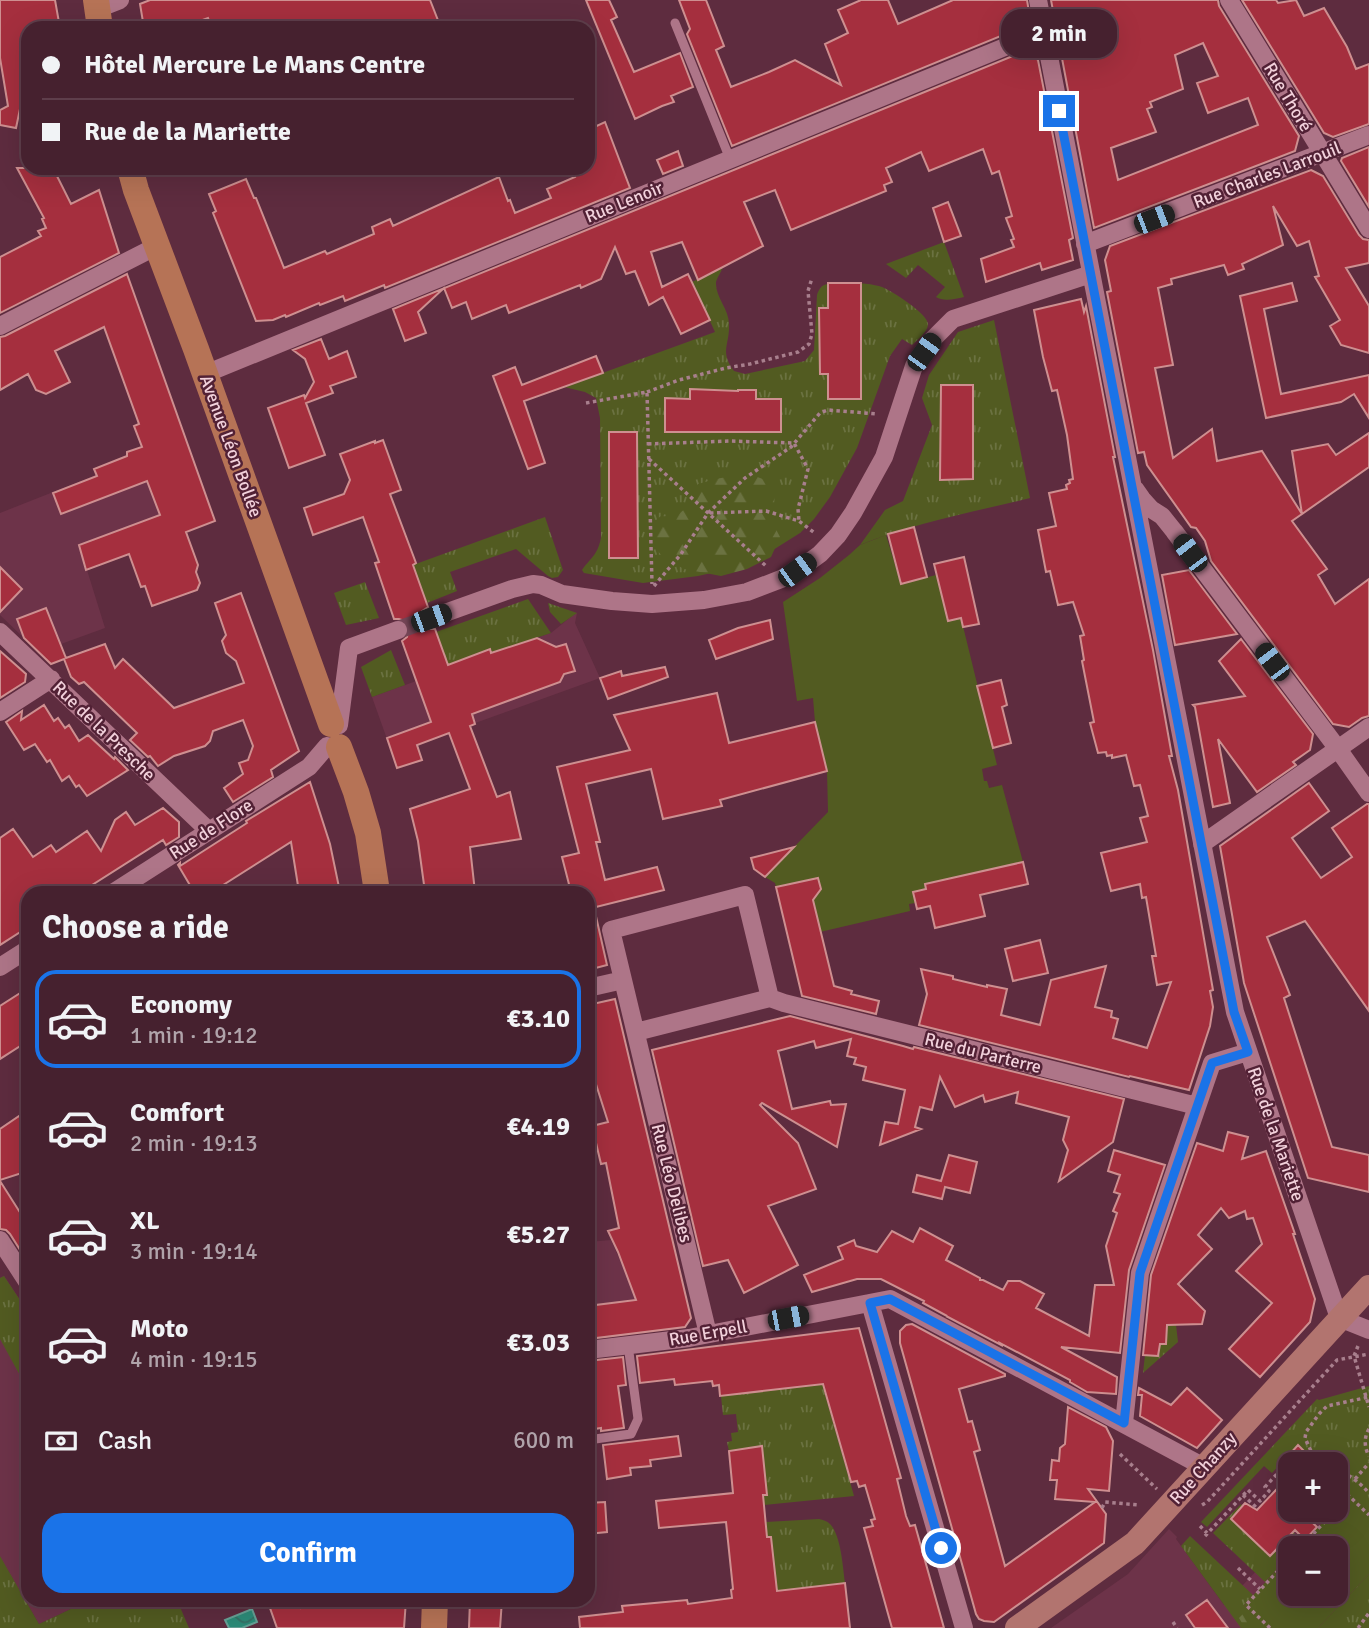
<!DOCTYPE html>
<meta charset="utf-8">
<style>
body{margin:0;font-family:Signika,sans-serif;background:#502e3b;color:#f1f3f6;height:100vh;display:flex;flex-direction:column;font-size:26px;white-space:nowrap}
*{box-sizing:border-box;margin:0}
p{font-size:23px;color:#b0a3aa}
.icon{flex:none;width:38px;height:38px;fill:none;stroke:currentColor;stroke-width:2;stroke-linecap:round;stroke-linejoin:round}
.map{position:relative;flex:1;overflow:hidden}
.sheet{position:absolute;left:21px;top:886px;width:574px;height:721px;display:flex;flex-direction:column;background:#46212f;border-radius:21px;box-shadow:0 7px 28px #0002,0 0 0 2px #5e3e4b}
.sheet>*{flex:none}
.hud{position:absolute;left:21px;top:21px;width:574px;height:154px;border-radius:21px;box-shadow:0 7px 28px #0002,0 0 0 2px #5e3e4b;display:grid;align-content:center;height:154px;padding:0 21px;background:#46212f}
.buttons{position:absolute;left:1278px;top:1452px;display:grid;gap:14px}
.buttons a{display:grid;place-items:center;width:70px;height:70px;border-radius:14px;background:#46212f;box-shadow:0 7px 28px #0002,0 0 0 2px #5e3e4b;font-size:35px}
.end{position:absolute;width:32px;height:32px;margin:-16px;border:9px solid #1a73e8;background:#fff;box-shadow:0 0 0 4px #fff}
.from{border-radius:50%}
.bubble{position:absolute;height:49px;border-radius:21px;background:#46212f;box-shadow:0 7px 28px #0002,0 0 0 2px #5e3e4b;font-size:23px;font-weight:700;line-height:49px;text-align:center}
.car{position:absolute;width:21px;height:42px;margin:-21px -10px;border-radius:9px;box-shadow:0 0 5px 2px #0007;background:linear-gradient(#222 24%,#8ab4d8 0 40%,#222 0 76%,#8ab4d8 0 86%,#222 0)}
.hud b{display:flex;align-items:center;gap:24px;height:66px;font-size:26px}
.hud b+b{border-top:2px solid #5e3e4b}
.hud i{width:18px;height:18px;background:#f1f3f6}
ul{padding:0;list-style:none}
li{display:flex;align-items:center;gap:21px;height:98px;margin:0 14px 10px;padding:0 7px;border:4px solid transparent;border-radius:21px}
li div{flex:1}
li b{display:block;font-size:26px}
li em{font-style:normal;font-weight:700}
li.on{border-color:#1a73e8}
li>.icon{width:63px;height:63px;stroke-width:1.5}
h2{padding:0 21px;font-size:32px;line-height:84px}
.pay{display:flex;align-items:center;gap:18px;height:77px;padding:0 21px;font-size:26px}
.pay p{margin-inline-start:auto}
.primary-button{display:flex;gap:14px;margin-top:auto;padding:14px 21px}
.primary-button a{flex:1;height:80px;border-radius:21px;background:#1a73e8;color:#fff;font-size:28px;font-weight:700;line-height:80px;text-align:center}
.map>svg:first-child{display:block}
.built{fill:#6d3349;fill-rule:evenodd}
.grass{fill:url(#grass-tufts);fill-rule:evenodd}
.forest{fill:url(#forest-firs)}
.garden{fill:#525b21}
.water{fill:url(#water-waves);stroke:#67a196;stroke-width:2}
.building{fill:#a52f3e;stroke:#ce8f90;stroke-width:2;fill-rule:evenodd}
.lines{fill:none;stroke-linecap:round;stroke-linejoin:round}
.minor-tunnel{stroke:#744556;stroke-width:18;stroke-dasharray:18 9;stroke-linecap:butt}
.path{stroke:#a87f8d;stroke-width:3.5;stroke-dasharray:3.5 3.5;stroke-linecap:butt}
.service{stroke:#ae7588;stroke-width:9}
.minor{stroke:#ae7588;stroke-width:18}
.secondary{stroke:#b2746f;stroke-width:24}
.primary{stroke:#b67356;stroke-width:26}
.route{stroke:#1a73e8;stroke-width:9}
.labels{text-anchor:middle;stroke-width:5;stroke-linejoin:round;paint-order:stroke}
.street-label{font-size:18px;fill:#f2d1db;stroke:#522135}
</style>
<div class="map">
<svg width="1369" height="1628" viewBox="0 0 1369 1628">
<defs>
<pattern id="grass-tufts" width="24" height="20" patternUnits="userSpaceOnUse" patternTransform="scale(1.75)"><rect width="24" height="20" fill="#525b21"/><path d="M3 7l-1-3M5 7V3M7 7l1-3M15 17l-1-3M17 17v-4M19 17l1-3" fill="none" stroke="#6b7241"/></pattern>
<pattern id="forest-firs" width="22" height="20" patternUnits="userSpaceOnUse" patternTransform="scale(1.75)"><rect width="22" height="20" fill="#525b21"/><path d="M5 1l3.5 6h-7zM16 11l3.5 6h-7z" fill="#6b7241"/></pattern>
<pattern id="water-waves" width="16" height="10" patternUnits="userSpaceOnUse" patternTransform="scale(1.75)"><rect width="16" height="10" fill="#2c8c79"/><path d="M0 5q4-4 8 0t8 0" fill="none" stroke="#367166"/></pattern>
</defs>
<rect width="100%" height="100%" fill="#5e2c3f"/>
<path class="built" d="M185,440L215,521L87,570L105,628L61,644L66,658L51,664L0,615V513Z
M577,613L575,623L600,678L392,753L372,697L455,667L474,655L490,649L491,653L551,633L572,616Z
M611,1240L630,1283L638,1282L656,1329L588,1337V1242Z
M4,1276L28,1312V1600H90L39,1624L0,1557V1278Z
M1335,1480L1369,1513V1580L1324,1628H1051L1128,1574L1169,1529L1177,1537L1176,1539L1224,1605L1293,1532V1525L1302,1515L1310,1510H1335ZM1290,1549H1335V1594H1290Z"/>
<path class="grass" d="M944,242L964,297C955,299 944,302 936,297L945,287L918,265L906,278L886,264Z
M723,267C721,272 717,278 716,282C715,297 729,309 729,324C730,345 719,351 734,371L745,374L805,361L814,350L817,295C819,289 821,285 828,284C839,281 871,283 882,287C892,291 928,314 928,324C928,332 917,340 912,345L902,339L890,356L857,448L830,497L814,519L800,533L765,555L738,567L698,576L643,583L584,573L582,570C592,556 597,556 601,538L600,418L596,398L585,392L564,387L715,332L692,282Z
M994,320L1030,498C973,512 914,523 860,545L885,510L903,501L932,425L922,398L929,375L958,332ZM941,385H973V479H940Z
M545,517L563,570L558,577L552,578L548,576L516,549L450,572L457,591L427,603L413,565Z
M365,582L379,618L346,625L334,593Z
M528,599L551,633L491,653L489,649L475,655L455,667L454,663L448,665L436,632Z
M548,603L577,613L561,624L550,612Z
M391,650L405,685L372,697L361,667Z
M4,1276L28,1312V1390L0,1339V1278Z
M1167,1325H1176L1178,1342L1143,1373L1145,1355L1158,1356L1160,1344H1166Z
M822,1383L854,1496L764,1505L763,1495H766L762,1446L729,1451L727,1442L732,1441L731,1433L738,1432L736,1414L723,1415L721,1396Z
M1369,1386V1513L1349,1494L1340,1503L1335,1498V1465H1318L1302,1450L1298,1448L1294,1449L1272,1473L1264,1466L1207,1527L1201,1522L1317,1399L1319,1400Z
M1241,1504L1242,1506L1235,1515L1233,1519L1271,1554L1275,1552L1293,1532L1303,1542L1301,1544L1293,1537L1278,1553L1285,1561L1265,1582L1213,1533Z
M819,1519C823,1520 827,1521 830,1524C841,1535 843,1568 845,1583L768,1592L771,1537H767L766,1522Z
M1190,1536L1253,1595L1244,1605L1268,1628H1241L1181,1546Z
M0,1556L39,1624L90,1600H177L189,1628H0Z
M1369,1574V1628H1318Z"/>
<path class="forest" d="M747,473L776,484L774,504L771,520L780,537L771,557L747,569L721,576L684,569L664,558L655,548L654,531L657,519L661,516L675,517L686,508L698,484L716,479Z
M1243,1614L1251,1615L1264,1628H1245L1239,1618Z"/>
<path class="garden" d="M886,535L901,584L936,575L948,620L961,618L997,765L982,769L984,781H987L989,788L1002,785L1023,862L926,884V889L913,892L915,903L909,904L910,911L820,932L811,894L818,881L815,879L776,887L775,883L765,877L828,812L827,771L815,722L813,698L797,701L783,602L820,578L849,555L860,545Z
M1349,1494L1369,1513V1574L1318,1628H1268L1244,1605L1290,1556V1594H1335V1549H1297L1335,1510Z"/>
<path class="water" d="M252,1609L257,1622L242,1628H229L225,1620Z"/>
<path class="building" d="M0,0H55L60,28H28V105L20,109L16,128L0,125V110L8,106L0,58Z
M150,0H430L441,28H212L208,18L180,28H144L140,4Z
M586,0H609L617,17L611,20L634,72L680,53L693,87L671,96L674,102L662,106L635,119Z
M679,0H706L724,46L716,50L731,87L769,72L795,60L841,85L825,44L848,33L838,10L861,0H888L898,24L953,0H1027L1029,12L1018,29L732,146L687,34L690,29Z
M1051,0H1218L1219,6L1299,136L1295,151L1094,228ZM1203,43L1218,76L1197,83L1208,113L1248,98L1258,125L1118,180L1111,148L1156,132L1147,109L1152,107L1150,102L1183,89L1175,55Z
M1242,0H1276L1278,3L1296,0L1304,16L1324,8L1347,47L1356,69L1369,64V124L1333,137L1324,133Z
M1025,51L1038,60L1073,238L1069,240L1073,260L1042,270L1040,263L986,282L981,259L1014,247L1011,240L1014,239L1006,218L1012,216L999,171L992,174L983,149L929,171L921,152L886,168L892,182L884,185L886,191L791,230L775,190L744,202L763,246L698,280L682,242L651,252L662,287L688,274L710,320L681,334L663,297L649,305L635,271L626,274L615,247L601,279L581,288L580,285L509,313L506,305L472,319L466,302L452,308L444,288L418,312L426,333L405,341L393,309Z
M605,122L630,188L385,288L384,285L345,301L343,296L320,305L319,303L286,317L285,315L273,320L256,321L213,213L216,211L209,194L246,179L254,198H256L284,268L325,251L327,254L374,234L372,227L390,219L393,226L499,177L508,201L510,200L515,213L551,198L547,189L575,177L571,168H588V130Z
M1369,147V207L1341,161L1342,158Z
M678,151L683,166L663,174L657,160Z
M17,168H53L71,204L99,190L119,253L0,313V257L41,236L38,231L46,228L42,219L44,218Z
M1311,170L1323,176L1359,235L1363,239L1369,240V263L1346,268L1369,306V353L1341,345L1330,326L1340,320L1315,277L1319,276L1309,241L1297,246L1273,206L1283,245L1242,264L1244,269L1228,275L1224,265L1171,279L1172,284L1158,288L1173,365L1155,368L1173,458L1212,429L1217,461L1262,451L1302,514L1292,521L1327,569L1318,575L1335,604L1369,579V716L1362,718L1349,727L1333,724L1211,561L1205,541L1196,528L1191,527L1147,465L1144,452L1138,453L1107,292L1111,291L1105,260L1110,246Z
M948,202L961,236L944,242L933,208Z
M127,274L215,521L186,532L198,565L196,572L200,583L197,590L152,606L145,586L141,587L129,554L86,570L79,545L160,515L147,481L61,514L53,493L97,476L94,469L127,456V452L142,447L134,426L139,424L104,327L55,351L70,382L46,394L36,390L28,374L0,390V337L5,336Z
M828,283H861V399H828V374H820L819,308H828Z
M1292,283L1297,301L1264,309L1281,394L1369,375V418L1354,394L1341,402L1266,418L1240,296Z
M1081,299L1084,312L1086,306L1115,457H1113L1153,650L1172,756H1169L1178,790L1213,990L1210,991L1213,1007L1210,1026L1189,1090L1130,1076L1129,1077L919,1025L927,994L921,969L953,976V979L987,987V985L1007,989L1001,1015L1040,1025L1051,980L1106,966L1095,1007L1112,1011L1111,1017L1118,1019L1113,1038L1147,1048L1171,982L1157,985L1152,956H1156L1146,897L1142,898L1140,884L1111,891L1101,853L1147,842L1140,818L1148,816L1140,785L1134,786L1126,755L1112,758V755L1107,756L1106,752L1098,753L1090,723L1094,722L1082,661L1084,660L1080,636L1084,635L1073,602L1058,605L1050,571L1046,572L1038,530L1056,526L1049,493L1067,489L1066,485L1070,483L1069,480L1073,479L1067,435L1057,390L1052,391L1043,357L1034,310Z
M321,339L329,359L347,351L356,377L330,386L333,393L306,403L325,455L289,468L268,408L304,395L305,398L314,382L305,359L293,350Z
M596,356L603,373L524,401L545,463L528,469L493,376L515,367L522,385Z
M941,385H973V479L940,480Z
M690,389L738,391V390H756V399H781V432H665V398L690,399Z
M609,432H637L638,558H609Z
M1369,433V467L1302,514L1292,451L1328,444L1336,455Z
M383,440L401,490L390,494L416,563L413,565L428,607L422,611L420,621L424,627L430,629H435L448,665L490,649L491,653L537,638L556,647L566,644L575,671L564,674L560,682L472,714L475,724L470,726L497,797L510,792L521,839L470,847L475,892H425L418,841L410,809L470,789L449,733L417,745L422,760L397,768L387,738L431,722L402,641L407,637L409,627L405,621L399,619H394L375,563L379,562L363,517L313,535L304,508L344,494L350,480L340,454L375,441V443Z
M914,527L927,577L901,584L888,534Z
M964,557L979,624L963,627L961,618L948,621L934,564Z
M0,567L22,589L0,612Z
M1189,570L1237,634L1175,645L1162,575Z
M241,593L299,751L271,770L273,777L233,802L224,788L243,774L239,763L248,760L253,746L243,720L213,731L210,741L205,746L174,756L158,766L150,756L148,757L130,740L137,733L84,682L79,684L71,677L64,659L51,664L24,638L17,619L46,608L66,658L105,644L115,668L123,659L174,708L244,683L236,661L226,653L222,641L226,635L215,603Z
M770,620L773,639L716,659L709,640L738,628Z
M1241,639L1313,734L1310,750L1293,762L1296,765L1257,792L1218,739L1230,803L1213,807L1195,707L1193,705L1245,696L1219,661Z
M0,651L26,674L25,682L0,698Z
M665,667L668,677L608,699L600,678L621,671L622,676Z
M1001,680L1007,705L1002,707L1011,743L993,748L977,686Z
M717,693L729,743L815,722L827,771L720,800L722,806L663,819L651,769L586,784L600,842H596L605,880L657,867L664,890L588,909V892H571L562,857L579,853L557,767L630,750L614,715Z
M44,705L54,721L58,718L65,728L69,725L79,741L88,735L114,759L115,757L128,770L87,796L79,785L76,787L69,776L62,781L50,760L47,762L35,744L24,750L6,722L22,711L21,720Z
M310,782L330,844L340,892H299L291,842L212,892H194L178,865L180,863V866L247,823L246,821Z
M1309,783L1329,811L1292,838L1321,878L1352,857L1332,828L1367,804H1369V1011L1305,921L1267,937L1290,995L1284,998L1332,1147L1369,1155V1192L1308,1178L1244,983L1220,846Z
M163,808L179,822V837L166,845L163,840L81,892H28V927L0,945V838L13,829L33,857L51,845L56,852L87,831L101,851L115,820L126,812L135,825Z
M794,847L765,877L754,869L751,858Z
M1023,862L1028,884L980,895L985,916L935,928L930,906L917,909L913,892L926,889L925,884Z
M818,878L821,889L813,900L834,986L852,991L851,994L879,1001L876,1014L802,996L776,887Z
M595,912L607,965L588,970V913Z
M1040,940L1048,973L1013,981L1005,949Z
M28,988V1041L0,1059V1006Z
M615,999L691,1318L685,1327L588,1339V1306L636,1300L618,1252L608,1231L619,1228L606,1163L601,1164L592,1126L608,1122L588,1059V1005Z
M790,1016L903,1046L913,1049L914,1047L1124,1099L1113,1142L1059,1181L1068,1150L1063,1140L1069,1117L1016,1103L1018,1092L985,1102L983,1095L955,1107L940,1077L932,1110L920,1107L915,1127L921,1129L880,1145L885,1122L898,1124L905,1090L863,1080L866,1067L854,1064L856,1058L847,1056L851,1039L816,1048L814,1041L778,1051L792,1109L830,1101L831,1105L846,1104L837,1147L762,1103L760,1105L798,1143L816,1189L768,1206L798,1265L744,1293L728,1260L703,1266L652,1050Z
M28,1110V1171L0,1180V1129Z
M1228,1132L1248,1137L1242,1159L1266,1151L1295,1234H1293L1315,1299L1310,1322L1260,1377L1229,1349L1272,1303L1236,1271L1262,1244L1253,1218L1247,1219L1245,1211L1229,1218L1221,1208L1198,1235L1212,1249L1178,1284L1205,1311L1202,1324L1167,1325L1166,1344H1160L1158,1356L1143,1355L1151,1275L1197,1143L1223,1151Z
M1114,1150L1165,1165L1129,1270L1120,1353L1061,1347L1117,1377L1116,1394L1087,1392L1070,1382V1380L1000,1343L1001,1345L946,1316H947L923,1303L924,1301L881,1279H857L812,1292L804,1275L843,1259L838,1247L854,1240L856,1246L877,1252L892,1231L913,1242L920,1228L953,1246L946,1260L980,1278V1280H983L1003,1290L1008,1281H1020L1044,1294L1036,1308L1089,1336L1095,1285H1114L1106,1246L1117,1213L1113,1211L1120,1194L1114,1192L1120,1175L1108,1171Z
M949,1155L977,1162L970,1193L945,1187L942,1199L913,1192L917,1175L941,1181Z
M0,1181L28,1225L27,1261L10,1234L6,1230L0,1229Z
M912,1324L1005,1374V1376L959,1389L968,1422L972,1421L980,1450L974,1452L1005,1566L1095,1502L1055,1499L1057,1480H1050L1052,1460L1059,1461L1060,1448L1065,1444L1068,1407L1106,1427L1113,1441L1109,1491L1088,1489L1106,1514L1104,1543L994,1622L984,1621L979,1619L976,1614L900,1343V1331L906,1325Z
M859,1328L901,1478L897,1479L906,1516L910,1526L915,1525L944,1628H892L864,1528L873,1526L871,1520L875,1519L865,1485L859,1487L857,1481L851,1482L823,1384L720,1396L719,1385L713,1386L712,1381L675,1385L674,1379L640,1383L637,1356Z
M623,1357L626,1385L618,1386L624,1428L601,1431V1428L588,1430V1361Z
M1139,1388L1171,1405L1187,1388L1222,1420L1197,1448L1140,1416L1142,1395H1138Z
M678,1436L681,1456L650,1460L651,1466L630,1468L631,1475L607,1479L603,1445Z
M1298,1445L1318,1465H1280Z
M762,1446L767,1495H763L767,1537H771L777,1591L845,1583L850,1628H580L579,1617L623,1612L622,1606L687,1600L688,1604L732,1598L731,1590L733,1589L726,1522L659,1528L656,1501L733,1493L729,1451Z
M1290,1475V1510H1299L1317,1527L1305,1540L1295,1530L1270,1556L1231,1519L1245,1503L1257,1510Z
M605,1502L607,1532L588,1534V1503Z
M277,1600H298L301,1608L331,1600H406L404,1628H277L270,1608L279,1604Z
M470,1600H502L500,1628H469Z
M1207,1600L1228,1628H1195L1186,1615Z"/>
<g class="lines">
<path class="minor-tunnel" d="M398,630L431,618"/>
<path class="path" d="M647,392L679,380L726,368L750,364L798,352L809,344L812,334L808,291L812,278
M586,403L647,392L652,584
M648,444L729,441L794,443L808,469L798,509L799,521
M649,459L766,566
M710,513L766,511L799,521L816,534
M654,586L681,554L708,513L745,478L791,447L820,413L828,410L878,414
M1358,1346L1354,1356L1369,1407
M1369,1429C1364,1437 1364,1447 1369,1456
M1120,1454L1157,1489
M1326,1465L1311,1451L1305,1438L1306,1432L1319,1414L1327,1406L1369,1397
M1335,1471C1350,1474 1359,1482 1369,1493
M1355,1479L1369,1463
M1243,1495L1258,1509
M1202,1505L1207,1502L1337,1360L1369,1354
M1102,1508L1105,1502L1139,1505
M1200,1526L1207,1533
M1205,1536L1248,1490L1260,1501L1269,1491L1265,1487L1288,1462
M1299,1549L1349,1496L1369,1515
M1238,1568L1260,1589
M1173,1622L1177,1628
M1270,1628L1246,1605L1290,1558
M1358,1628L1369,1613"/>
<path class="service" d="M675,23L730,159
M588,1440L631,1434L638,1419L628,1345"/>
<path class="minor" d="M1038,0L1235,1012L1339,1318L1369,1330
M1229,0L1369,229
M97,9L120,0
M1085,244L1369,135
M0,326L157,246
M205,374L1044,31
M1135,489L1142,499L1151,509L1162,516L1174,531L1338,749L1369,793
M431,618L512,589L533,584L541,585L562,594L612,601L652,604L704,600L747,592L781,579L798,570L820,554L838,535L853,513L884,457L914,366L933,339L953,319L1091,274
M0,632L208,830
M0,712L51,679
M339,725L349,648L398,630
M1202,844L1369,727
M114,892L309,767L327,746
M0,967L28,949
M588,988L623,980
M770,998L784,1003L1197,1106
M636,1032L770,998
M0,1240L28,1283
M870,1303L964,1628
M708,1334L611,930L745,895L770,998
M588,1350L689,1338L890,1299L1204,1467
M1124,1423L1140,1273L1212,1063L1248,1052"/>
<path class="secondary" d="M1017,1628L1135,1543L1369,1287"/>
<path class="primary" d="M96,0L100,28
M130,168L136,190L196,349L331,724
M339,747L356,792L368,833L377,892
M434,1628L435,1600"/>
</g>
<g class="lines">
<path class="route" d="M941,1548L870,1303L890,1299L1124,1423L1140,1273L1212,1063L1248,1052L1234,1012L1059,111"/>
</g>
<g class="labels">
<g class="street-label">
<text transform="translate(1288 97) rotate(59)" y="6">Rue Thoré</text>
<text transform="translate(1267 175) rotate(-21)" y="6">Rue Charles Larrouil</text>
<text transform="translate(624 202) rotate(-22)" y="6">Rue Lenoir</text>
<text transform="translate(231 446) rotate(70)" y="6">Avenue Léon Bollée</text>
<text transform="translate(104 731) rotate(44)" y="6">Rue de la Presche</text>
<text transform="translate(211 829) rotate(-33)" y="6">Rue de Flore</text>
<text transform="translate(983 1053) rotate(14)" y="6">Rue du Parterre</text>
<text transform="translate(1276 1134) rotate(71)" y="6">Rue de la Mariette</text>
<text transform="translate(672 1183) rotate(76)" y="6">Rue Léo Delibes</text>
<text transform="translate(708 1333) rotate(-10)" y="6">Rue Erpell</text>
<text transform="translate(1203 1468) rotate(-48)" y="6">Rue Chanzy</text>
</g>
</g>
</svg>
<div class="buttons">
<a>+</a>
<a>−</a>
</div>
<i class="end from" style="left:941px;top:1548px"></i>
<i class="end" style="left:1059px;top:111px"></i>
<div class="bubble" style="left:1001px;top:9px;width:116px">2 min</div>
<i class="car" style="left:1154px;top:219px;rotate:69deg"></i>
<i class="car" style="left:924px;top:352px;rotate:36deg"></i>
<i class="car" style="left:1190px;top:553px;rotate:323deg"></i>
<i class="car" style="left:797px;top:570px;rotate:54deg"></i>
<i class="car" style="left:431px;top:618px;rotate:70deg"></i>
<i class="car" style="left:1272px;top:662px;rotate:323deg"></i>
<i class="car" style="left:788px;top:1318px;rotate:79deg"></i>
<div class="hud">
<b><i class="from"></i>Hôtel Mercure Le Mans Centre</b>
<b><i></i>Rue de la Mariette</b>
</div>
<section class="sheet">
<h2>Choose a ride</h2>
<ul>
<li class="on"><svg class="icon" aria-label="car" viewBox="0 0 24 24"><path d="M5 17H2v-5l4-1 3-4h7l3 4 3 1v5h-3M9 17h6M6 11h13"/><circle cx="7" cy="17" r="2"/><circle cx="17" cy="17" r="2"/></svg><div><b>Economy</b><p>1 min · 19:12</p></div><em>€3.10</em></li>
<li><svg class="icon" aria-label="car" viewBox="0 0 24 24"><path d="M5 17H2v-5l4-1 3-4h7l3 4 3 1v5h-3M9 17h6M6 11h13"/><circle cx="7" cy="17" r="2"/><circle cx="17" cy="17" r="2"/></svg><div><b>Comfort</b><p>2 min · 19:13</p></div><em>€4.19</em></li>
<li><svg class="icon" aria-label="car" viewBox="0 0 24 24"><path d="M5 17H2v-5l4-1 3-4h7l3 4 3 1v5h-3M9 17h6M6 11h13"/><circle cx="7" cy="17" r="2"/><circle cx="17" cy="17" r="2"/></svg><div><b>XL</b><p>3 min · 19:14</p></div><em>€5.27</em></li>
<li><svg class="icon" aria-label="car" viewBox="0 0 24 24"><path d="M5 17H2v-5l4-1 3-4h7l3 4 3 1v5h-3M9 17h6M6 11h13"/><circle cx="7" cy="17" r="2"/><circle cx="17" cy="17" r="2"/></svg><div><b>Moto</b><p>4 min · 19:15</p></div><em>€3.03</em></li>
</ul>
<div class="pay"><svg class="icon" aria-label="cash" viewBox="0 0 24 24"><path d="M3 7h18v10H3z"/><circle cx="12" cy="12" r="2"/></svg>Cash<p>600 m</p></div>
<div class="primary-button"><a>Confirm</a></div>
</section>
</div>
